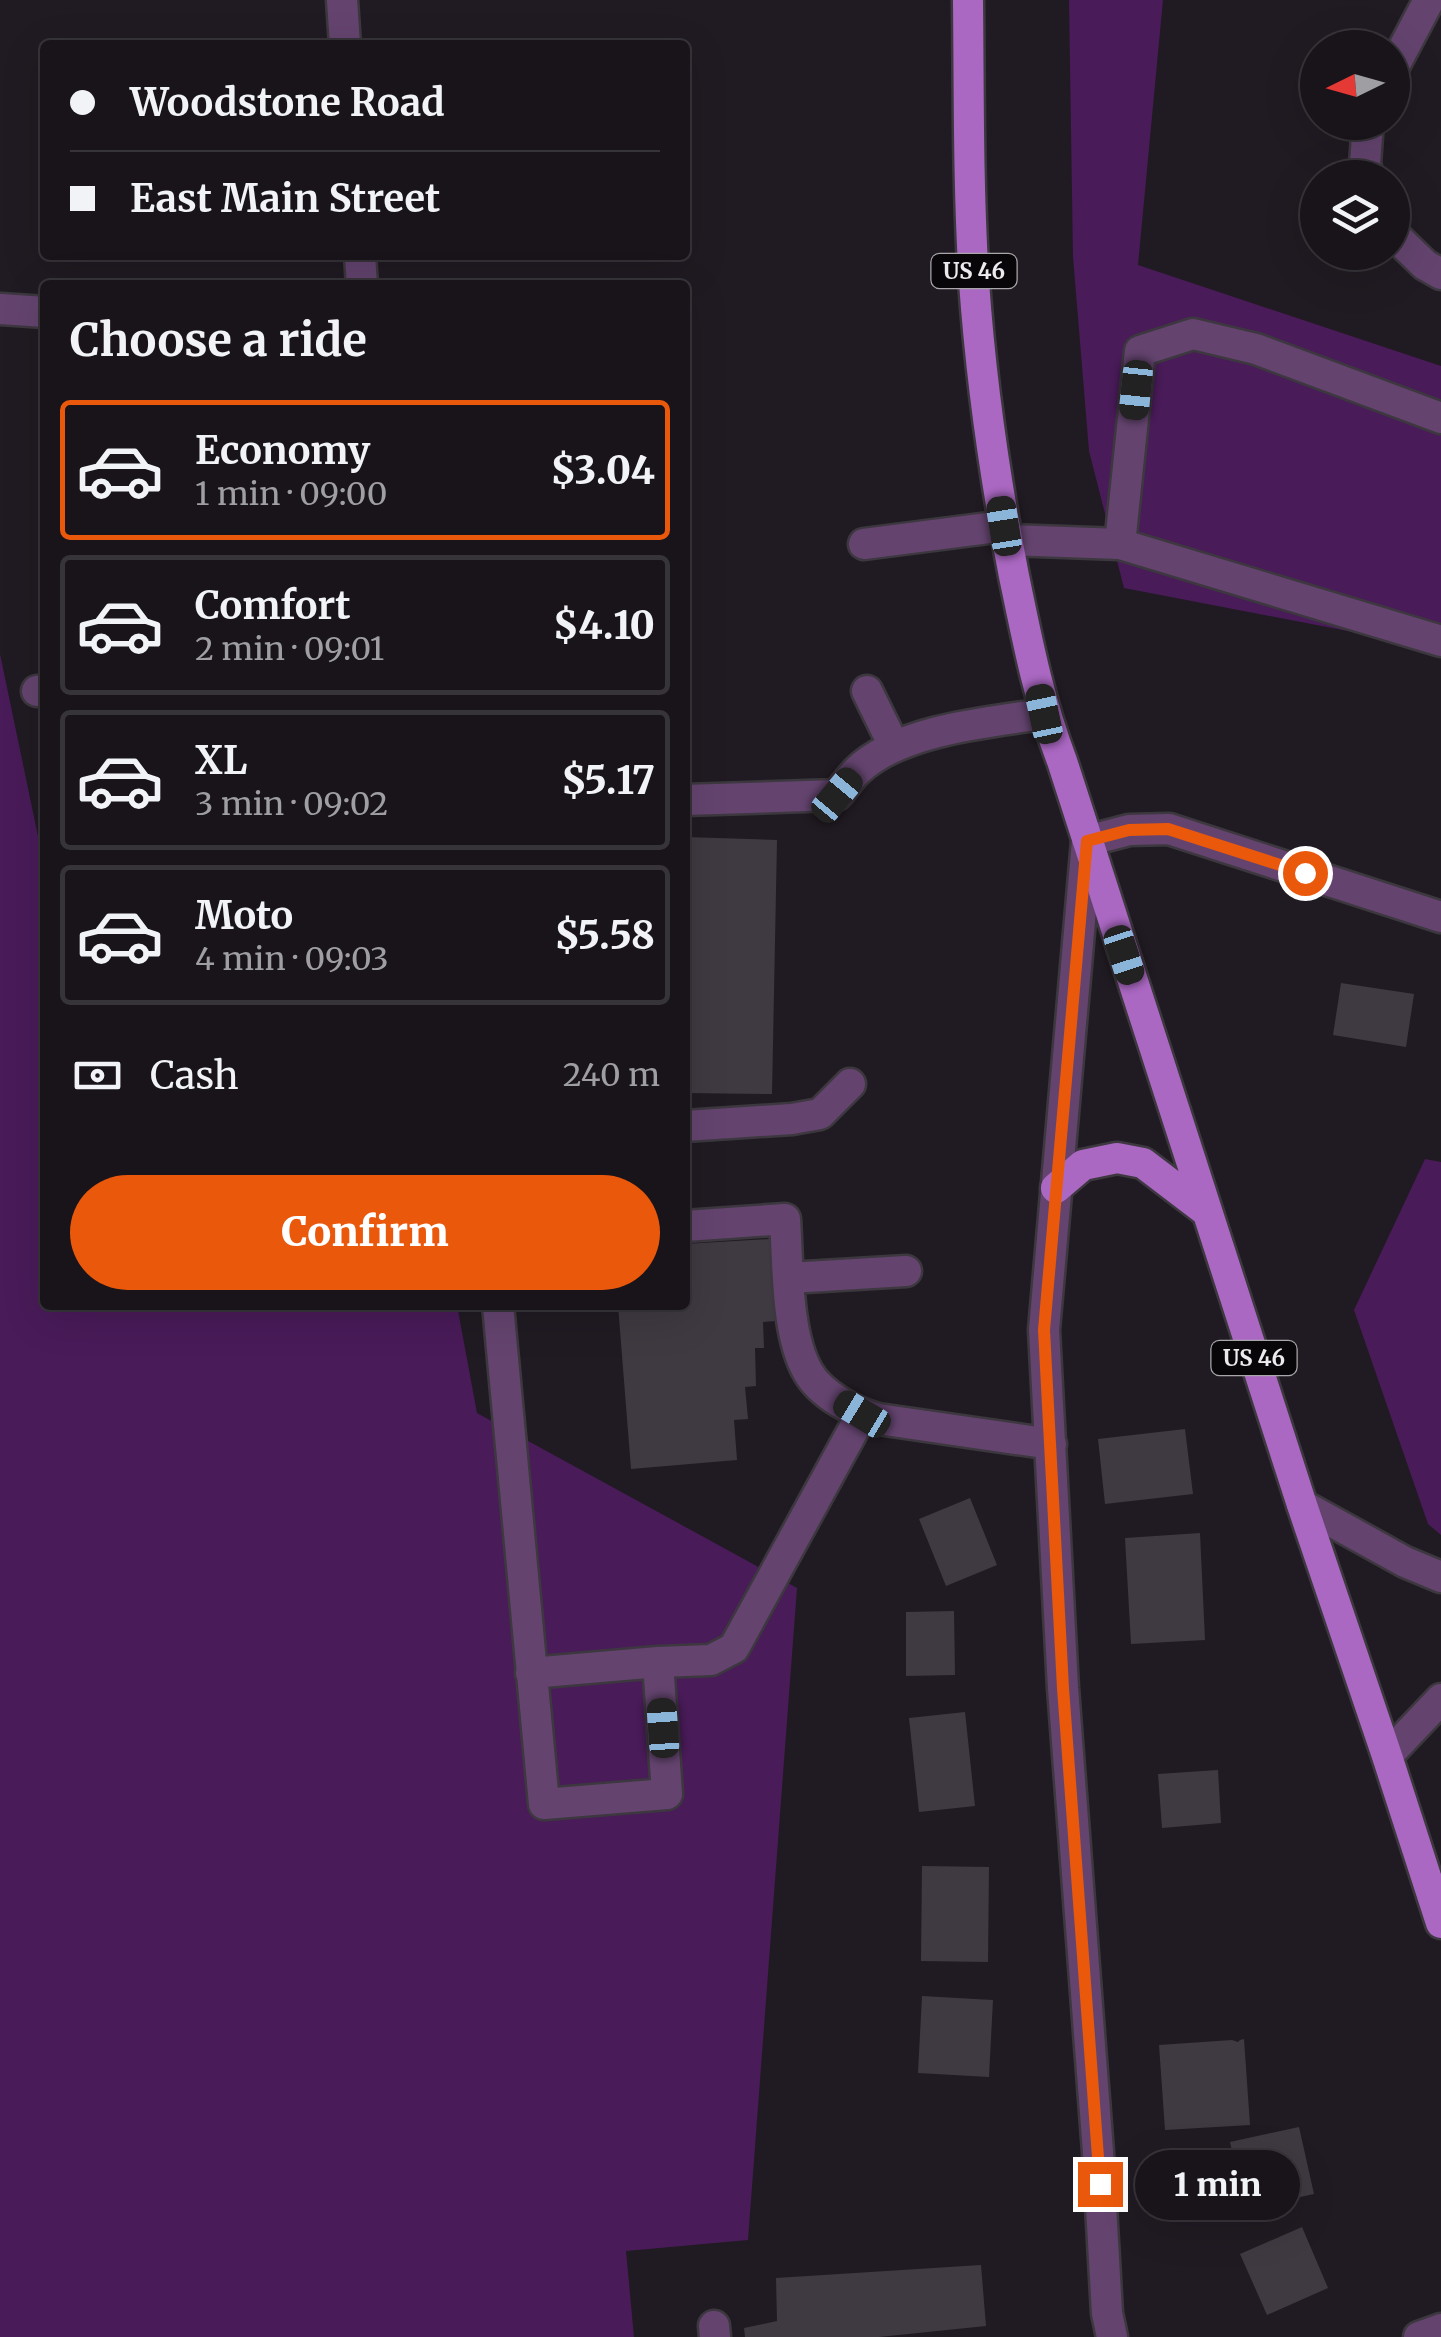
<!DOCTYPE html>
<meta charset="utf-8">
<style>
body{margin:0;font-family:Merriweather,serif;background:#211d23;color:#f1f3f6;height:100vh;display:flex;flex-direction:column;font-size:38px;white-space:nowrap}
*{box-sizing:border-box;margin:0}
p{font-size:32px;color:#9f9ea2}
.icon{flex:none;width:55px;height:55px;fill:none;stroke:currentColor;stroke-width:2;stroke-linecap:round;stroke-linejoin:round}
.map{position:relative;flex:1;overflow:hidden}
.details{position:absolute;left:40px;top:280px;width:650px;height:1030px;display:flex;flex-direction:column;background:#18141a;border-radius:10px;box-shadow:0 10px 40px #0002,0 0 0 2px #363339}
.details>*{flex:none}
.hud{position:absolute;left:40px;top:40px;width:650px;height:220px;border-radius:10px;box-shadow:0 10px 40px #0002,0 0 0 2px #363339;display:grid;align-content:center;height:220px;padding:0 30px;background:#18141a}
.needle{width:65px;rotate:265deg}
.tools{position:absolute;left:1300px;top:30px;display:grid;gap:20px}
.tools a{display:grid;place-items:center;width:110px;height:110px;border-radius:50%;background:#18141a;box-shadow:0 10px 40px #0002,0 0 0 2px #363339;font-size:50px}
.end{position:absolute;width:45px;height:45px;margin:-22px;border:12px solid #ea580c;background:#fff;box-shadow:0 0 0 5px #fff}
.from{border-radius:50%}
.bubble{position:absolute;height:70px;border-radius:35px;background:#18141a;box-shadow:0 10px 40px #0002,0 0 0 2px #363339;font-size:32px;font-weight:800;line-height:70px;text-align:center}
.car{position:absolute;width:30px;height:60px;margin:-30px -15px;border-radius:12px;box-shadow:0 0 8px 2px #0007;background:linear-gradient(#222 24%,#8ab4d8 0 40%,#222 0 76%,#8ab4d8 0 86%,#222 0)}
.hud b{display:flex;align-items:center;gap:35px;height:95px;font-size:38px}
.hud b+b{border-top:2px solid #363339}
.hud i{width:25px;height:25px;background:#f1f3f6}
ul{padding:0;list-style:none}
li{display:flex;align-items:center;gap:30px;height:140px;margin:0 20px 15px;padding:0 10px;border:5px solid #363339;border-radius:10px}
li div{flex:1}
li b{display:block;font-size:38px}
li em{font-style:normal;font-weight:800}
li.active{border-color:#ea580c}
li>.icon{width:90px;height:90px;stroke-width:1.5}
h2{padding:0 30px;font-size:45px;line-height:120px}
.pay{display:flex;align-items:center;gap:25px;height:110px;padding:0 30px;font-size:38px}
.pay p{margin-inline-start:auto}
.primary-button{display:flex;gap:20px;margin-top:auto;padding:20px 30px}
.primary-button a{flex:1;height:115px;border-radius:60px;background:#ea580c;color:#fff;font-size:40px;font-weight:800;line-height:115px;text-align:center}
.map>svg:first-child{display:block}
.green{fill:#491b59}
.building{fill:#3f3941}
.lines{fill:none;stroke-linecap:round;stroke-linejoin:round}
.minor-casing{stroke:#3d383f;stroke-width:35}
.major-casing{stroke:#3d383f;stroke-width:35}
.minor{stroke:#64446f;stroke-width:30}
.major{stroke:#ab68c3;stroke-width:30}
.route{stroke:#ea580c;stroke-width:12}
.labels{text-anchor:middle;stroke-width:8;stroke-linejoin:round;paint-order:stroke}
.shield{fill:#080609;stroke:#a8a6aa;stroke-width:2.5}
.shield-label{font-size:22px;font-weight:bold;fill:#edeaef}
</style>
<div class="map">
<svg width="1441" height="2337" viewBox="0 0 1441 2337">
<rect width="100%" height="100%" fill="#201b22"/>
<path class="green" d="M1069,0H1163L1138,265L1441,366V649L1124,588L1089,451L1073,257Z
M0,654L45,870V1305H457L477,1413L797,1588L748,2240L626,2251L634,2337H0Z
M1425,1159L1441,1162V1535L1428,1524L1354,1310Z"/>
<path class="building" d="M685,837L777,840L772,1094L685,1093Z
M1341,983L1414,994L1406,1047L1333,1035Z
M770,1239L775,1321L763,1322L764,1348H755L756,1386L745,1387L748,1419L734,1420L737,1460L631,1469L618,1305H685V1244Z
M1185,1429L1193,1494L1105,1504L1098,1439Z
M970,1498L997,1565L946,1586L919,1519Z
M1200,1533L1205,1640L1131,1644L1125,1538Z
M954,1611L955,1675L906,1676V1612Z
M965,1712L975,1806L919,1812L909,1718Z
M1218,1770L1221,1823L1162,1828L1158,1774Z
M922,1866L989,1867L988,1962L921,1961Z
M922,1996L993,2000L989,2077L918,2073Z
M1244,2039L1250,2125L1165,2130L1159,2045L1232,2040L1238,2042L1240,2040Z
M1299,2127L1314,2194L1244,2209L1230,2142Z
M1302,2227L1328,2288L1267,2315L1240,2254Z
M981,2265L986,2326L879,2337H745L744,2328L777,2321L776,2278Z"/>
<g class="lines">
<defs>
<path id="minor" d="M342,0L345,45
M1392,70L1429,0
M1368,122L1365,164L1369,178
M1392,233L1425,265L1441,274
M360,255L362,285
M0,309L45,312
M1007,540L1120,544L1441,641
M864,544L1004,526
M1120,544L1140,351L1193,334L1256,349L1441,418
M37,691L45,690
M867,691L894,746
M685,800L837,795C844,787 850,778 857,771C899,730 988,722 1044,714
M685,1126L792,1119L820,1114L850,1084
M685,1226L785,1219C788,1264 786,1334 808,1372C821,1395 854,1412 878,1419L1051,1444
M789,1278L906,1271
M498,1305L544,1804L667,1794L658,1662L711,1660L734,1648L862,1414
M1302,1505L1405,1562L1441,1577
M531,1673L658,1662
M1387,1756L1441,1699
M714,2326L715,2337
M1112,2337L1107,2313L1098,2152L1063,1688L1044,1330L1087,841L1129,830L1169,829L1441,917
M1419,2337L1441,2329"/>
<path id="major" d="M968,0C969,94 968,188 974,282C981,381 995,479 1014,576C1027,639 1039,701 1062,761L1302,1505L1387,1756L1441,1923
M1056,1188L1083,1165L1117,1158L1143,1163L1206,1211"/>
</defs>
<use href="#minor" class="minor-casing"/>
<use href="#major" class="major-casing"/>
<use href="#minor" class="minor"/>
<use href="#major" class="major"/>
</g>
<g class="lines">
<path class="route" d="M1100,2184L1063,1688L1044,1330L1087,841L1129,830L1168,829L1305,873"/>
</g>
<g class="labels">
<g class="shield">
<rect x="931.5" y="254" width="85" height="34" rx="8"/>
<rect x="1211.5" y="1341" width="85" height="34" rx="8"/>
</g>
<g class="shield-label">
<text x="974" y="279">US 46</text>
<text x="1254" y="1366">US 46</text>
</g>
</g>
</svg>
<div class="tools">
<a><svg class="needle" viewBox="-14 -14 28 28"><path d="M0-13l5 13h-10z" fill="#e53935"/><path d="M0 13l5-13h-10z" fill="#9f9ea2"/></svg></a>
<a><svg class="icon" aria-label="layers" viewBox="0 0 24 24"><path d="M12 4l9 5-9 5-9-5zM3 14l9 5 9-5"/></svg></a>
</div>
<i class="end from" style="left:1305px;top:873px"></i>
<i class="end" style="left:1100px;top:2184px"></i>
<div class="bubble" style="left:1135px;top:2150px;width:165px">1 min</div>
<i class="car" style="left:1136px;top:390px;rotate:186deg"></i>
<i class="car" style="left:1004px;top:526px;rotate:351deg"></i>
<i class="car" style="left:1044px;top:714px;rotate:348deg"></i>
<i class="car" style="left:837px;top:795px;rotate:40deg"></i>
<i class="car" style="left:1124px;top:955px;rotate:162deg"></i>
<i class="car" style="left:862px;top:1414px;rotate:301deg"></i>
<i class="car" style="left:663px;top:1728px;rotate:356deg"></i>
<div class="hud">
<b><i class="from"></i>Woodstone Road</b>
<b><i></i>East Main Street</b>
</div>
<section class="details">
<h2>Choose a ride</h2>
<ul>
<li class="active"><svg class="icon" aria-label="car" viewBox="0 0 24 24"><path d="M5 17H2v-5l4-1 3-4h7l3 4 3 1v5h-3M9 17h6M6 11h13"/><circle cx="7" cy="17" r="2"/><circle cx="17" cy="17" r="2"/></svg><div><b>Economy</b><p>1 min · 09:00</p></div><em>$3.04</em></li>
<li><svg class="icon" aria-label="car" viewBox="0 0 24 24"><path d="M5 17H2v-5l4-1 3-4h7l3 4 3 1v5h-3M9 17h6M6 11h13"/><circle cx="7" cy="17" r="2"/><circle cx="17" cy="17" r="2"/></svg><div><b>Comfort</b><p>2 min · 09:01</p></div><em>$4.10</em></li>
<li><svg class="icon" aria-label="car" viewBox="0 0 24 24"><path d="M5 17H2v-5l4-1 3-4h7l3 4 3 1v5h-3M9 17h6M6 11h13"/><circle cx="7" cy="17" r="2"/><circle cx="17" cy="17" r="2"/></svg><div><b>XL</b><p>3 min · 09:02</p></div><em>$5.17</em></li>
<li><svg class="icon" aria-label="car" viewBox="0 0 24 24"><path d="M5 17H2v-5l4-1 3-4h7l3 4 3 1v5h-3M9 17h6M6 11h13"/><circle cx="7" cy="17" r="2"/><circle cx="17" cy="17" r="2"/></svg><div><b>Moto</b><p>4 min · 09:03</p></div><em>$5.58</em></li>
</ul>
<div class="pay"><svg class="icon" aria-label="cash" viewBox="0 0 24 24"><path d="M3 7h18v10H3z"/><circle cx="12" cy="12" r="2"/></svg>Cash<p>240 m</p></div>
<div class="primary-button"><a>Confirm</a></div>
</section>
</div>
